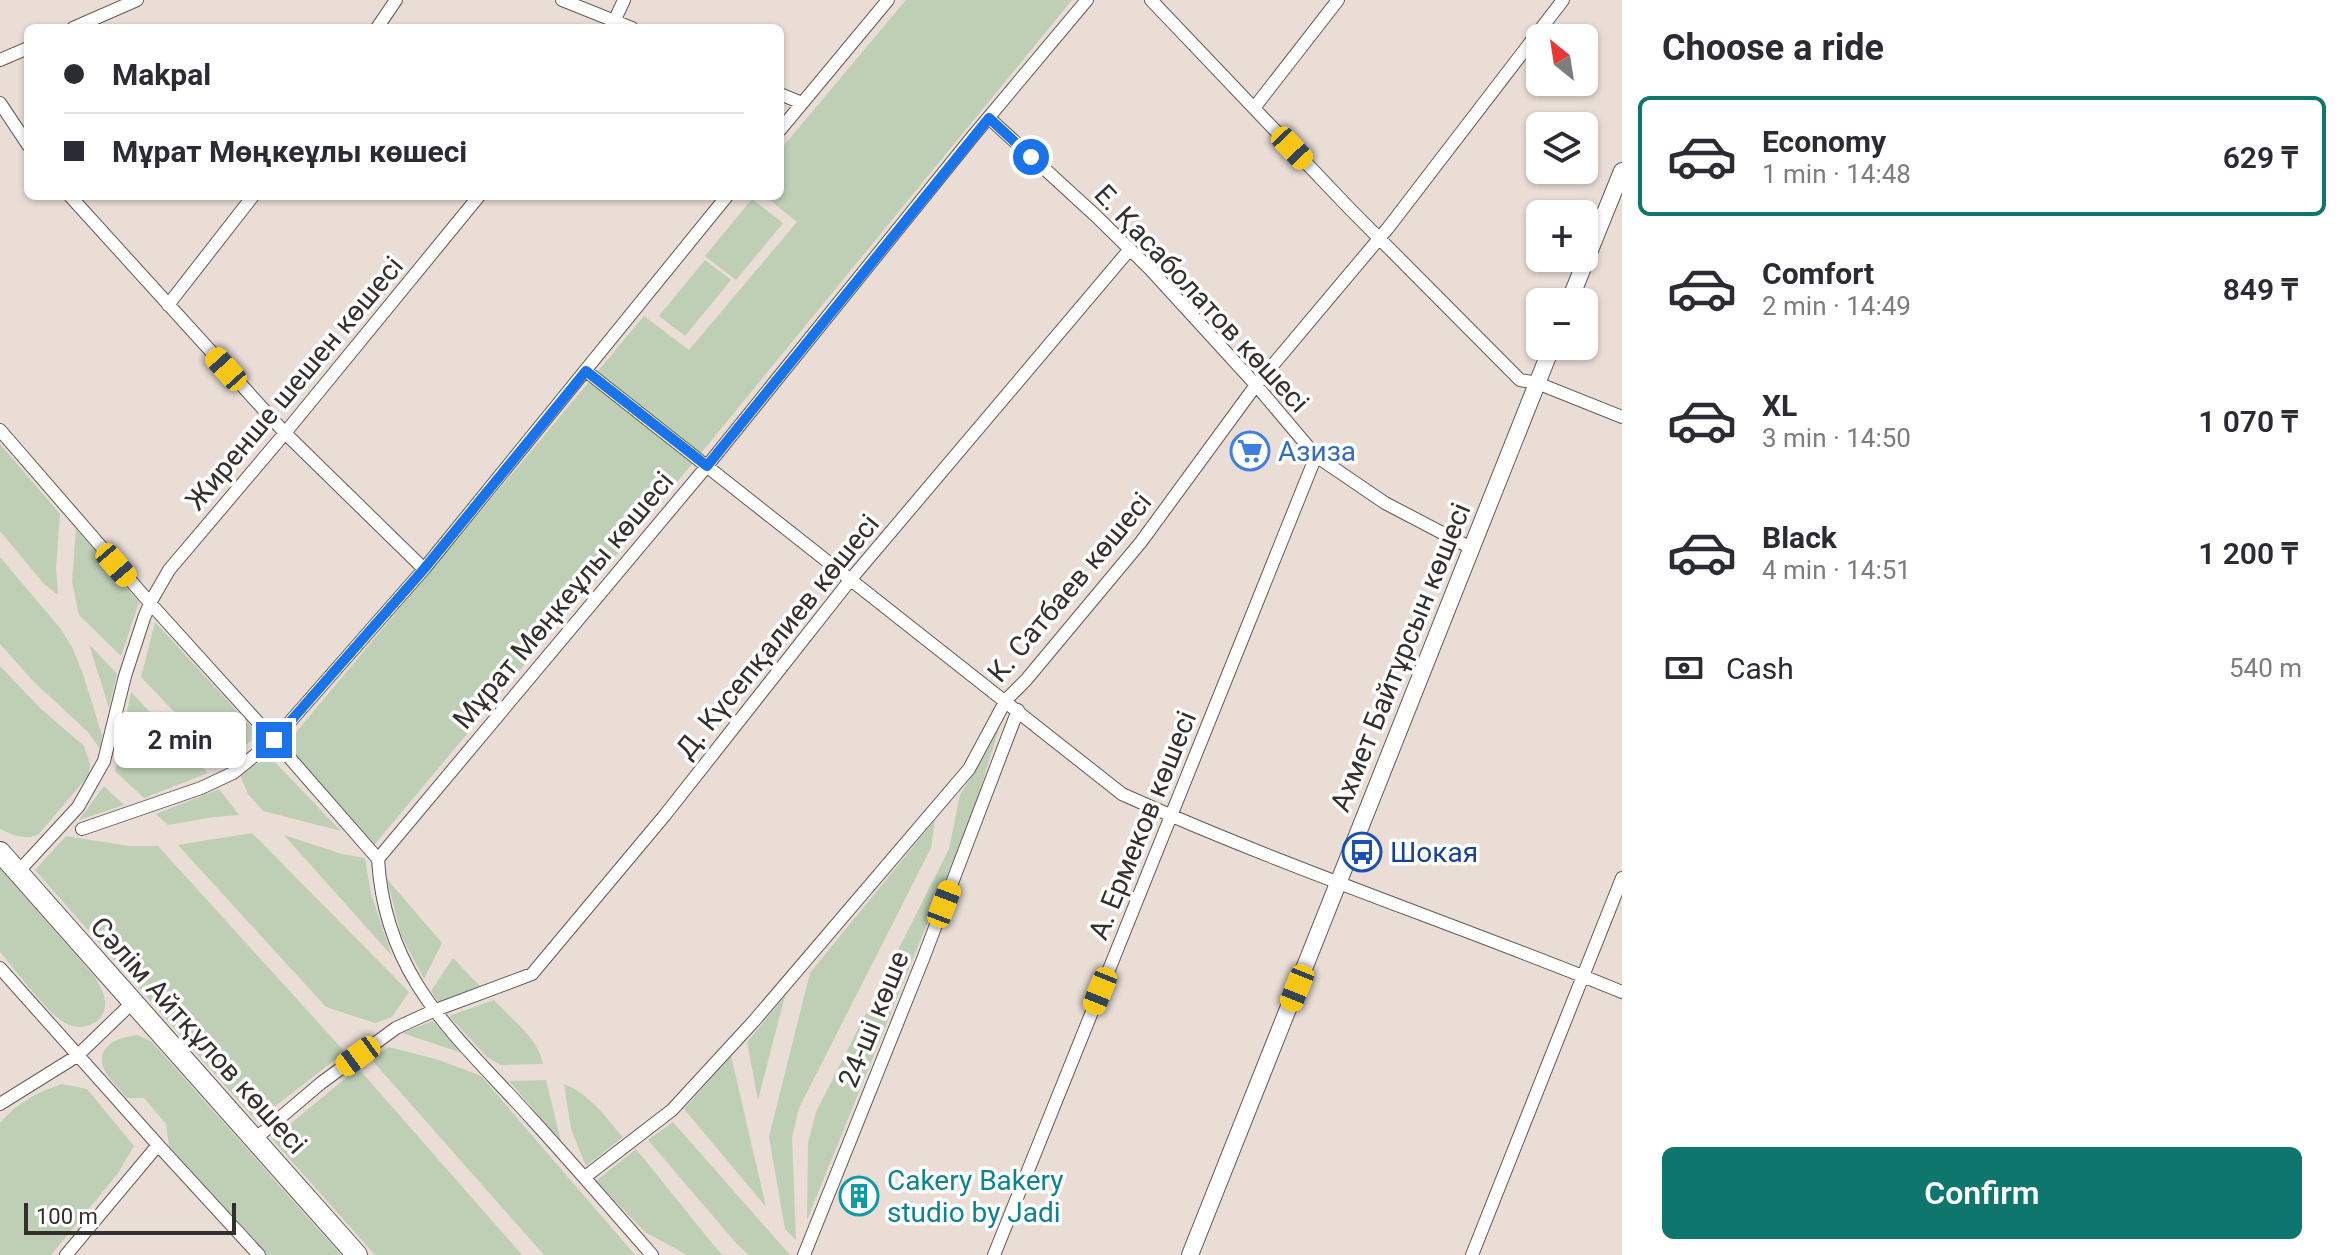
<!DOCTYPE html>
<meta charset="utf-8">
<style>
body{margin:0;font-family:Roboto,sans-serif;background:#f2f2f3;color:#2b2b33;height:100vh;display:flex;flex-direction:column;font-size:30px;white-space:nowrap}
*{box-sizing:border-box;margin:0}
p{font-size:26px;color:#7c7c81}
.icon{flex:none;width:44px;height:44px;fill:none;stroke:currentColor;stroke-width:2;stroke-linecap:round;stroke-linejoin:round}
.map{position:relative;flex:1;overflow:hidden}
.drawer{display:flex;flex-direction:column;background:#fff;width:720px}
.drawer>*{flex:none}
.top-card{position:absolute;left:24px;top:24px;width:760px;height:176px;border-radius:12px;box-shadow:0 2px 6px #0004;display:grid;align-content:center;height:176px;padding:0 40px;background:#fff}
.needle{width:52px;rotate:330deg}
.buttons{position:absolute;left:1526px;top:24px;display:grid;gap:16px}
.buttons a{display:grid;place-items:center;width:72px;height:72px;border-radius:12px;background:#fff;box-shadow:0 2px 6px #0004;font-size:40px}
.scale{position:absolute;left:24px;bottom:20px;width:212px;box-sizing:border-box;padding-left:8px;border:4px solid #332f2c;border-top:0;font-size:22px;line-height:28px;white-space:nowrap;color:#332f2c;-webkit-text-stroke:6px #fff;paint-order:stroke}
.end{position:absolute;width:36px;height:36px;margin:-18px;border:10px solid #1a73e8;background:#fff;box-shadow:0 0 0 4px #fff}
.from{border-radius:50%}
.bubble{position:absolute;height:56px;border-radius:12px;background:#fff;box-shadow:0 2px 6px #0004;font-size:26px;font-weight:600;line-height:56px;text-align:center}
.car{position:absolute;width:24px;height:48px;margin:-24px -12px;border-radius:10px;box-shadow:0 0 6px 2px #0007;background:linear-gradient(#f5c518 24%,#345 0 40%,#f5c518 0 76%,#345 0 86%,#f5c518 0)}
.top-card b{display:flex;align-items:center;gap:28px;height:76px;font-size:30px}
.top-card b+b{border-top:2px solid #e1e1e2}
.top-card i{width:20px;height:20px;background:#2b2b33}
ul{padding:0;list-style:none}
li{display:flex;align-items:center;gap:24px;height:120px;margin:0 16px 12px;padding:0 24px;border:4px solid transparent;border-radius:12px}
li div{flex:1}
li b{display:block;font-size:30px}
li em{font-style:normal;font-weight:600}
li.selected{border-color:#0f766e}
li>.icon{width:72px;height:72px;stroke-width:1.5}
h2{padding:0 40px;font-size:36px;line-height:96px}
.pay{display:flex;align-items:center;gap:20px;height:88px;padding:0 40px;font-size:30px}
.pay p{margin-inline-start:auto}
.cta{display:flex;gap:16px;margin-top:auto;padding:16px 40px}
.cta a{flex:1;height:92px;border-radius:12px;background:#0f766e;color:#fff;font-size:32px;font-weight:600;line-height:92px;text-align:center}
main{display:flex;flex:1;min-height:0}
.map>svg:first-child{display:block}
.green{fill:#becfb6}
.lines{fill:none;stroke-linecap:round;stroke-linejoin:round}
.minor-casing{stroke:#635a54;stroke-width:14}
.tertiary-casing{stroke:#635a54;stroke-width:18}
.trunk-casing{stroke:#635a54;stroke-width:22}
.minor{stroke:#fff;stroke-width:12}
.tertiary{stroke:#fff;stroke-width:16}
.trunk{stroke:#fff;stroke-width:20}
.route{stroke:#1a73e8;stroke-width:10}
.labels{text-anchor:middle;stroke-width:7;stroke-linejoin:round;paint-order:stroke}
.street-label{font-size:28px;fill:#332f2c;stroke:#fff}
.shop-label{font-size:28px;fill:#366cbe;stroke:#fff;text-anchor:start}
.transit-label{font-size:28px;fill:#164399;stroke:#fff;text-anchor:start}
.culture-label{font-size:28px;fill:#0d838f;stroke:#fff;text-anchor:start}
</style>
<main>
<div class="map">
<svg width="1622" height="1255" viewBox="0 0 1622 1255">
<rect width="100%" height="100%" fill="#e9ddd6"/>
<path class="green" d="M906,0H1072L697,458L370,850L282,749L644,316L689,350L797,222L765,196H780V150Z
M752,199L783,223L736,280L705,256Z
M705,260L731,280L685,336L659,316Z
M0,444L60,514L56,568L58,595L44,584L0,531Z
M76,529L139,602L121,656L79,615L72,582Z
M0,557L60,628L72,647L83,674L102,735L100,749L88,732L33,681L0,644Z
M155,622L259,735L222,762L141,677Z
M89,644L117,674L109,708Z
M0,666L41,709L84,746L90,764L89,775L38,835C24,840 13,835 0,829Z
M131,692L208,773L144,798L115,771Z
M1000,725L975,806L807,1220L808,1143L816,1112L949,849L960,795L984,756Z
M269,756L341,831L263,811L248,794L240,775Z
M104,786L124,805L79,820Z
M219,789L239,815L214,817L168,825L156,814Z
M935,820L931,848L799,1108L792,1137L796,1240L785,1229L769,1137L810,973Z
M252,833L409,992L392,1017L375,1023L326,1007L178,845Z
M284,835L342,854L365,858L371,894L392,956Z
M66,836L129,846H158L345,1052L256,1121L35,870Z
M0,869L95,977C99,985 104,992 105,1001C107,1023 82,1033 65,1023C48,1014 14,968 0,952Z
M387,879L442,943L424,979L401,935Z
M453,958L480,986L439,1003L431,991Z
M785,996L758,1100L747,1042Z
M494,1000C511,1019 538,1038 543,1064L501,1065L487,1057L449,1016Z
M433,1021L462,1053L402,1033Z
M138,1035L152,1042L341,1255H266L169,1146L166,1124L144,1098H127C120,1089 106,1077 103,1066C97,1043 122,1037 138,1035Z
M389,1047L439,1060L481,1076L635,1255H544L371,1059Z
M731,1056L766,1207L684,1109Z
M358,1068L522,1255H375L272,1139Z
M546,1080L561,1141L509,1081Z
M62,1084L87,1089L134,1146L118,1173L51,1255H0V1123C17,1103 37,1092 62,1084Z
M564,1084C590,1094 605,1117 623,1137L586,1166L571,1129Z
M673,1122L790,1255H749L736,1243L648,1140Z
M636,1149L716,1248L723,1255H687L645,1232L596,1181Z"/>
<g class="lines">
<defs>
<path id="minor" d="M562,0L632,28
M1151,0L1350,209L1520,380L1537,383L1622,417
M73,28L137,0
M377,28L396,0
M611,28L624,0
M0,60L28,48
M780,94L802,103
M0,103L28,145
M1254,108L1338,0
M989,118L1096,216L1150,269L1256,385L1316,456L1385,503L1471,548
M780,130L888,0
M70,196L285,433L424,569
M168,305L253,196
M586,371L1122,794C1286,868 1456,924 1622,992
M0,430L150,603L274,740L378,859C385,979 456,1035 531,1118C572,1163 612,1209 652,1255
M82,829L201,788L233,773L274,740L424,569L727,196
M378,859L707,466L973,136L1087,0
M18,872L78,807L104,761L125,676L144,618L150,603L169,570L285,433L479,196
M0,968L158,1145L259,1255
M0,1104L77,1056L133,1002
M255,1139L321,1083L396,1028L433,1011L532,974L665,815L851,579L1130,249
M585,1177L672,1110L754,1021L969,769L1006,700L1026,680L1141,542L1256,385L1388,228L1563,0
M66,1255L158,1145
M804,1255L923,959L1018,710
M994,1255L1316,456
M1472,1255L1622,878"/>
<path id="tertiary" d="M1569,302L1622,171
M1190,1255L1552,346"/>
<path id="trunk" d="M0,852L357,1255"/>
</defs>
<use href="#minor" class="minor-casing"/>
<use href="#tertiary" class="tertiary-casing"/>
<use href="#trunk" class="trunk-casing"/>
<use href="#minor" class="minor"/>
<use href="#tertiary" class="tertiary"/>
<use href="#trunk" class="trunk"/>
</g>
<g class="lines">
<path class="route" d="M274,740L424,569L586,371L707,466L989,118L1031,157"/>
</g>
<defs>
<symbol id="supermarket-ring" viewBox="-11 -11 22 22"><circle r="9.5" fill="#fff" stroke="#3f7fe0" stroke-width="1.5"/><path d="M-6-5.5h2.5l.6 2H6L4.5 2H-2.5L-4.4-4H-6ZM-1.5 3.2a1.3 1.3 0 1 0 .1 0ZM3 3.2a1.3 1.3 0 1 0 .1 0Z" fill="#3f7fe0"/></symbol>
<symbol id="bus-ring" viewBox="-11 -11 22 22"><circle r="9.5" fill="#fff" stroke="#1a4fb4" stroke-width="1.5"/><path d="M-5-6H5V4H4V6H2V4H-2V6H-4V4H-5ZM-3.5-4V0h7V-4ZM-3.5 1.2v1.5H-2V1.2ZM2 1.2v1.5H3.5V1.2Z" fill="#1a4fb4"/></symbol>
<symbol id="building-ring" viewBox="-11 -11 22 22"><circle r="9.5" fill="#fff" stroke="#0f9aa8" stroke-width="1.5"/><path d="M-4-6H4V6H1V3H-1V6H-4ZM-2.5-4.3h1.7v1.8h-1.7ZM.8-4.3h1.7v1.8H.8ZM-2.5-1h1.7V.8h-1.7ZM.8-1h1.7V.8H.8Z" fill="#0f9aa8"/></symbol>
</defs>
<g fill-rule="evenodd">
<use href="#supermarket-ring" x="1228" y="429" width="44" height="44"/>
<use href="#bus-ring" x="1340" y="830" width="44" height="44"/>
<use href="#building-ring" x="837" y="1174" width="44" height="44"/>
</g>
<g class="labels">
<g class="street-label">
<text transform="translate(1202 298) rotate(47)" y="10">Е. Қасаболатов көшесі</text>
<text transform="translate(294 383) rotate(-50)" y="10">Жиренше шешен көшесі</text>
<text transform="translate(1069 587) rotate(-50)" y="10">К. Сатбаев көшесі</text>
<text transform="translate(563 600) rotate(-50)" y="10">Мұрат Мөңкеұлы көшесі</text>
<text transform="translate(777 636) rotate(-51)" y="10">Д. Күсепқалиев көшесі</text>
<text transform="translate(1400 657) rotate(-68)" y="10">Ахмет Байтұрсын көшесі</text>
<text transform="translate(1142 825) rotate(-68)" y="10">А. Ермеков көшесі</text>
<text transform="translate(873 1019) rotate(-68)" y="10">24-ші көше</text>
<text transform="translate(199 1035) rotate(48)" y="10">Сәлім Айтқұлов көшесі</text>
</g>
<g class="shop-label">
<text x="1278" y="461">Азиза</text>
</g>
<g class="transit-label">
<text x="1390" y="862">Шокая</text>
</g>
<g class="culture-label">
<text x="887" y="1190">Cakery Bakery<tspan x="887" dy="32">studio by Jadi</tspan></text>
</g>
</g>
</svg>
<div class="buttons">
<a><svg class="needle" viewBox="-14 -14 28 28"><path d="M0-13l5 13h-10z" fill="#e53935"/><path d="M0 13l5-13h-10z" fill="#7c7c81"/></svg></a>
<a><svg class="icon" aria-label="layers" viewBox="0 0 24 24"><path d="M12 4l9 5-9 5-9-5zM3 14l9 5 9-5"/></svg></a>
<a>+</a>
<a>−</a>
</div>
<div class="scale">100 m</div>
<i class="end from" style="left:1031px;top:157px"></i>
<i class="end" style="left:274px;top:740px"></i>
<div class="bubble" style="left:114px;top:712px;width:132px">2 min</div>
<i class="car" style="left:1292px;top:148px;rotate:137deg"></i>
<i class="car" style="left:226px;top:369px;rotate:318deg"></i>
<i class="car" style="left:116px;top:565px;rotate:139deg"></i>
<i class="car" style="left:944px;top:904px;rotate:21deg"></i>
<i class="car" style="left:1297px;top:988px;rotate:202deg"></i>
<i class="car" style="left:1100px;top:991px;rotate:202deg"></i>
<i class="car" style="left:358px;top:1056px;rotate:234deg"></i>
<div class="top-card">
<b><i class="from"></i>Makpal</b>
<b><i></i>Мұрат Мөңкеұлы көшесі</b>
</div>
</div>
<section class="drawer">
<h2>Choose a ride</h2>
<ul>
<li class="selected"><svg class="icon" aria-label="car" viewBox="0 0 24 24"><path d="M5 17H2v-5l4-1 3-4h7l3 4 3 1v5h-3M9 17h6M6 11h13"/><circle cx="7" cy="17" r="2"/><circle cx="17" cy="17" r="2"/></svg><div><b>Economy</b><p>1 min · 14:48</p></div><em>629 ₸</em></li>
<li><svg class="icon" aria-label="car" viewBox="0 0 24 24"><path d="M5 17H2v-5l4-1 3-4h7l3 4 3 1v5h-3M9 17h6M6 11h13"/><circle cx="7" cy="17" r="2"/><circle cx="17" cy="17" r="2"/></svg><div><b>Comfort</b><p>2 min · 14:49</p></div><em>849 ₸</em></li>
<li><svg class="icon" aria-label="car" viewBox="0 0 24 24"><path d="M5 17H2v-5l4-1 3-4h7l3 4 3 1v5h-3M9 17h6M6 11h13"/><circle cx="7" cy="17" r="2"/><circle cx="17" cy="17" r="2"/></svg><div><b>XL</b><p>3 min · 14:50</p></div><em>1 070 ₸</em></li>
<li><svg class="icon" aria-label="car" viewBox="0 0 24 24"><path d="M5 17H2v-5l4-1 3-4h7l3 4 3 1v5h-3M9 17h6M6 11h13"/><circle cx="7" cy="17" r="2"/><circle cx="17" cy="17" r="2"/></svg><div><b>Black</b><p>4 min · 14:51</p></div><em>1 200 ₸</em></li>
</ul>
<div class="pay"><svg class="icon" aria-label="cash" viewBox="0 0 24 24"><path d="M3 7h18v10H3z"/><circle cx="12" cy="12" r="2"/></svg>Cash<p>540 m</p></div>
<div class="cta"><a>Confirm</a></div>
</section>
</main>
